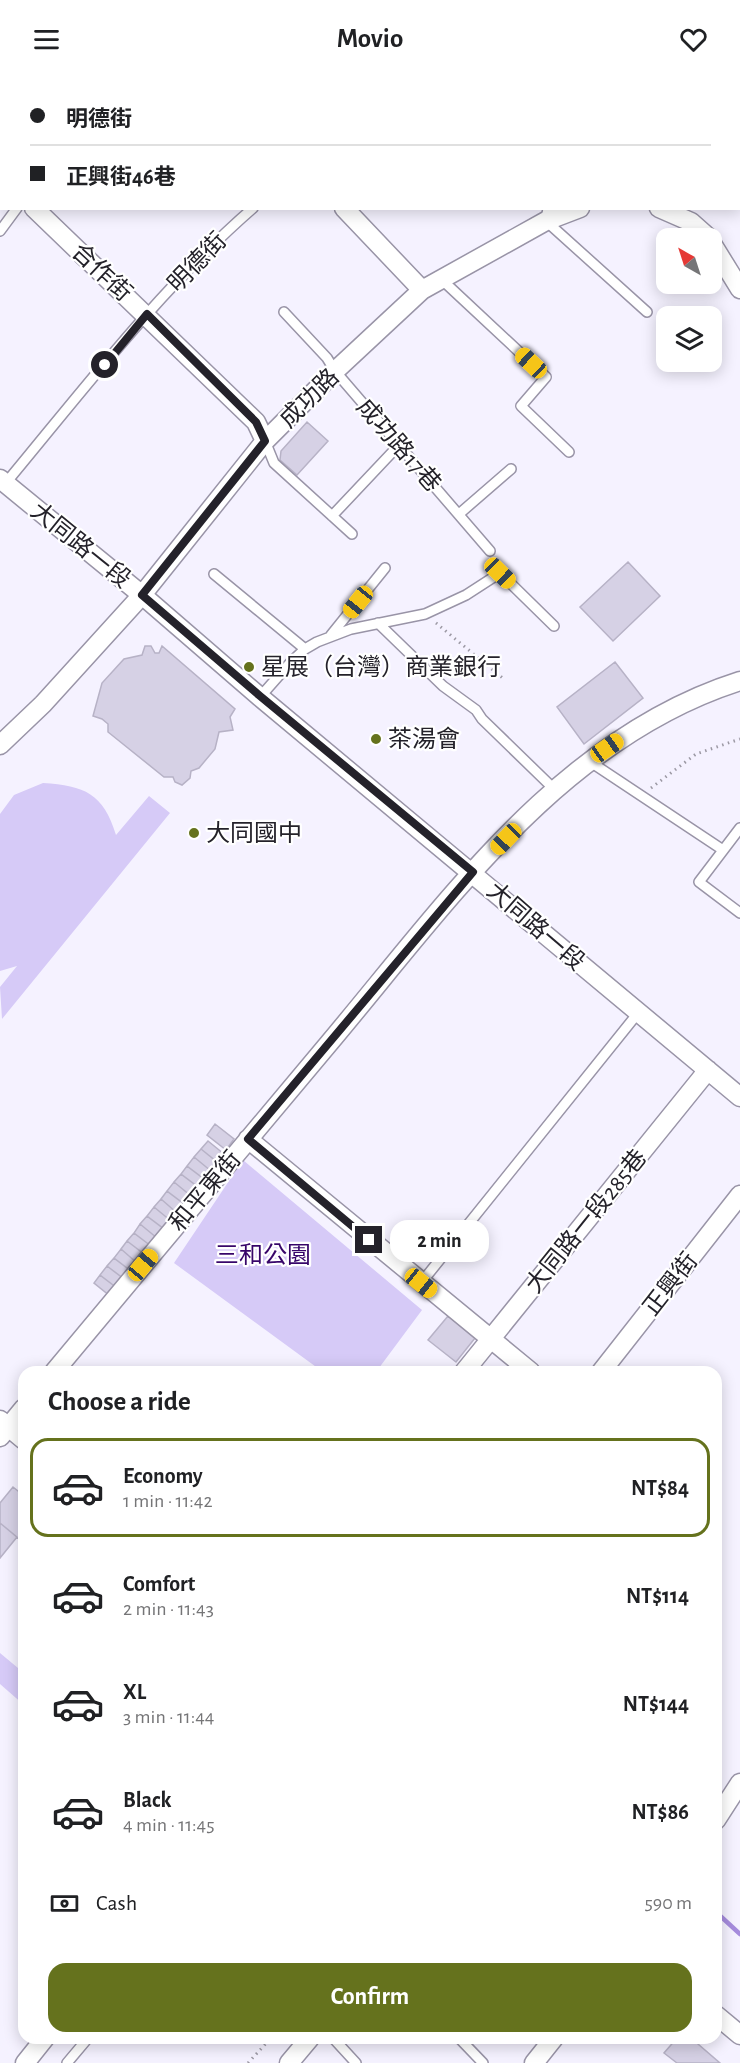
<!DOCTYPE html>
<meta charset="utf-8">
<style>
body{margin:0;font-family:"Alegreya Sans","Noto Sans TC",sans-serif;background:#f6f6f6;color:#202124;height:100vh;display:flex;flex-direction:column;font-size:22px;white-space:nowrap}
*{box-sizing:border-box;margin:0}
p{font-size:20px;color:#757577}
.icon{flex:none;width:33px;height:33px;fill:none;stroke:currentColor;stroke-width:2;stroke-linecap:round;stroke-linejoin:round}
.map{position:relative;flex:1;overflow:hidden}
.panel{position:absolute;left:18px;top:1288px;width:704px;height:678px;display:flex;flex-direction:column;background:#fff;border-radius:18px;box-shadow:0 3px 15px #0003}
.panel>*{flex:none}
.guide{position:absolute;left:0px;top:0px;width:741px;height:132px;box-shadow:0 3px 15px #0003;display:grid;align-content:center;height:132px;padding:0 30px;background:#fff}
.needle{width:39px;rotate:321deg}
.fabs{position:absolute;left:656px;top:150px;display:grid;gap:12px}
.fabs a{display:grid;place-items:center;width:66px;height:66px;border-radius:12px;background:#fff;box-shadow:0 3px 15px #0003;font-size:30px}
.end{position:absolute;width:27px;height:27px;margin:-14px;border:8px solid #24222a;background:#fff;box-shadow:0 0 0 3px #fff}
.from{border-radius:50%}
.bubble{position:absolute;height:42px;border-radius:18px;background:#fff;box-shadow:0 3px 15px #0003;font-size:20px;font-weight:700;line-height:42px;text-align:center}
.car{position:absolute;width:18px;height:36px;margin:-18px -9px;border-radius:8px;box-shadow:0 0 4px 2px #0007;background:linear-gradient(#f5c518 24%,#345 0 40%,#f5c518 0 76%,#345 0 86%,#f5c518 0)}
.guide b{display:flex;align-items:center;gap:21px;height:57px;font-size:22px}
.guide b+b{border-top:2px solid #e0e0e0}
.guide i{width:15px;height:15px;background:#202124}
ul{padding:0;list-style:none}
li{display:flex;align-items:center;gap:18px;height:99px;margin:0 12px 9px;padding:0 18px;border:3px solid transparent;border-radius:18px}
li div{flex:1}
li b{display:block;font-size:22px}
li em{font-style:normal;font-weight:700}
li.selected{border-color:#65721d}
li>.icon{width:54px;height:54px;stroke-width:1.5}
h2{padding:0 30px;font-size:27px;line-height:72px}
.pay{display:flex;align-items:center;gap:15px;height:66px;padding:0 30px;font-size:22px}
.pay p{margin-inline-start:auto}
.primary-button{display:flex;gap:12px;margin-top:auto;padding:12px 30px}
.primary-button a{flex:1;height:69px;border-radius:18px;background:#65721d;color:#fff;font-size:24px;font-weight:700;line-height:69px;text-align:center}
header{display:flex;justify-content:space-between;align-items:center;height:78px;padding:0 30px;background:#fff;font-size:27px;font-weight:700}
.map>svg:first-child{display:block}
.green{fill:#d6caf7}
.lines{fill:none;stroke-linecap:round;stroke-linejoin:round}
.stream{stroke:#a68cdd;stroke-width:4.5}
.building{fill:#d6d1e5;stroke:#b7b2c6;stroke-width:1.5}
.service-casing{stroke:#9994a7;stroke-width:12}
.minor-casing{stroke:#9994a7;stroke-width:21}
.path{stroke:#9c99a4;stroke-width:3;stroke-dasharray:1.5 4.5;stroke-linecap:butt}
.service{stroke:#fff;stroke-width:9}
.minor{stroke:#fff;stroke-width:18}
.route{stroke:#24222a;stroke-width:8}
.poi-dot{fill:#65721d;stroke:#fff;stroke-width:2}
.labels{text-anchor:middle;stroke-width:4.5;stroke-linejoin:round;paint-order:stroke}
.street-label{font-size:24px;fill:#24222a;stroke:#fff}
.poi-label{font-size:24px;fill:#24222a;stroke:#fff;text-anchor:start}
.park-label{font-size:24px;fill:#370569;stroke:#fff}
</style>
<header><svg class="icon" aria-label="menu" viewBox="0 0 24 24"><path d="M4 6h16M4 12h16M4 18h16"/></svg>Movio<svg class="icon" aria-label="heart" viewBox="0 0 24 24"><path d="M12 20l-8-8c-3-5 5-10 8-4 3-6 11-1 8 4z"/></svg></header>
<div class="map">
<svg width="740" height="1985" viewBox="0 0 740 1985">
<rect width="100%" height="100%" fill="#f5f2ff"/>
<path class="green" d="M43,705C85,708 103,715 116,757L149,718L170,735L2,941L0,909L17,888L0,893V736L14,717Z
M243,1082L422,1232L376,1294H323L174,1185Z
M0,1575L24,1595V1627L0,1606Z"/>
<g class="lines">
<path class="stream" d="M716,1834L740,1856"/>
</g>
<path class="building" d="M307,344L328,363L297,397L280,382L281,373Z
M628,484L660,518L613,563L580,529Z
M145,568H151L155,575H159L162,568L235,631L230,639L233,652L219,654L215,671L199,690L191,693L190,700L182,707L175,704L173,699H164L108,654V646L102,641L93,638L102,605L124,581L142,577Z
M615,584L643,620L584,666L557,629Z
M215,1046L234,1061L226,1072L207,1057Z
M208,1063L224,1076L217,1084L201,1071Z
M201,1071L217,1084L211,1093L194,1079Z
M194,1079L211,1093L204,1101L187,1088Z
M187,1088L204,1101L198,1109L181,1096Z
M181,1096L198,1109L191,1118L174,1104Z
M174,1104L191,1118L184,1126L167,1113Z
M167,1113L184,1126L177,1135L161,1121Z
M161,1121L177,1135L171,1143L154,1129Z
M154,1129L171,1143L164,1151L147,1138Z
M147,1138L164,1151L157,1160L140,1146Z
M140,1146L157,1160L151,1168L134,1155Z
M134,1155L151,1168L144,1176L127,1163Z
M127,1163L144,1176L137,1185L121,1171Z
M121,1171L137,1185L131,1193L114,1180Z
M114,1180L131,1193L124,1201L107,1188Z
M107,1188L124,1201L117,1210L100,1197Z
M100,1197L117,1210L110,1218L94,1205Z
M448,1238L475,1260L456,1284L428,1262Z
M13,1409L18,1413L24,1412V1465L0,1445V1425Z
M0,1445L17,1459L0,1480Z
M677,1960H691L720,1985H677L664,1975Z"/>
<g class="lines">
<defs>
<path id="service" d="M68,0L70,2
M361,0L363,2
M490,0L491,2
M152,2L154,0
M584,2L585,0
M650,2L651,0
M548,130L546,143L647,234
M0,153L17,130
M440,200L546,299L521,328L569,374
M284,234L327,280L335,293L490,473
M265,363L274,385L352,456
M5,406C84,311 160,211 253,130
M459,436L511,391
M332,438L399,367
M214,496L305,571
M378,545L443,608L476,632L482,641L554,711
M331,557L385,490
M260,619L290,585L305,571L317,564L351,551L425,536L466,517L500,495L554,548
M589,683L723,772
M740,750L699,804L740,835
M421,1205L638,935
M333,1960L356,1985
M459,1960L483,1985
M67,1985L88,1960"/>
<path id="minor" d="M226,0L227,2
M339,2L340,0
M0,98L2,99
M34,130L256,344L265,363
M344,130L422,212
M659,130L691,144L709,160
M711,164L740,211
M0,401L142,517L260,619L740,1019
M0,667L43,626L142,517L265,363L335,293L422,212L546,143L580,130
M248,1061L531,1294
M54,1294C146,1184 237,1074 330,964C446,826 560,660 740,603
M464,1294L708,992
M601,1294L740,1117
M0,1342L24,1362
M0,1359L24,1330
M716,1742L740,1705
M716,1937L740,1957
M25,1985L45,1960
M289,1985L310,1960
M534,1985L554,1960"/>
</defs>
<use href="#service" class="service-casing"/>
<use href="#minor" class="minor-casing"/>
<path class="path" d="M436,545L505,602
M651,710L696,676L740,661
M248,1985L271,1960"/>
<use href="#service" class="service"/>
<use href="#minor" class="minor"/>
</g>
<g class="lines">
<path class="route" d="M105,287L147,236L256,344L265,363L142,517L260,618L473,794L248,1061L369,1162"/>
</g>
<g class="poi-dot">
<circle cx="249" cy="589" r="6"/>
<circle cx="376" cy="661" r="6"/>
<circle cx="194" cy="755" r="6"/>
</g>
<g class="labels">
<g class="street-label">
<text transform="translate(197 184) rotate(-46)" y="8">明德街</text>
<text transform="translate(102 194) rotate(43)" y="8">合作街</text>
<text transform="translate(309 320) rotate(-45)" y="8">成功路</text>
<text transform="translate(399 367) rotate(49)" y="8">成功路17巷</text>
<text transform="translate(81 467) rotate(39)" y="8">大同路一段</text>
<text transform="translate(536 848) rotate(41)" y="8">大同路一段</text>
<text transform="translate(205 1113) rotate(-50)" y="8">和平東街</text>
<text transform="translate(586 1143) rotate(-51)" y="8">大同路一段285巷</text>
<text transform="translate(670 1206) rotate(-52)" y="8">正興街</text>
</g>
<g class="poi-label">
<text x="261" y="597">星展（台灣）商業銀行</text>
<text x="388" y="669">茶湯會</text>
<text x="206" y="763">大同國中</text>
</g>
<g class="park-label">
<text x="263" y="1185">三和公園</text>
</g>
</g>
</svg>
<div class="fabs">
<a><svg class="needle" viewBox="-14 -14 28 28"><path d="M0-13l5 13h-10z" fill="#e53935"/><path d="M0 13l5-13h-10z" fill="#757577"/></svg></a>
<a><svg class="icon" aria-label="layers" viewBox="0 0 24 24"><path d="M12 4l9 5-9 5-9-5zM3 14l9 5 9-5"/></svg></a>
</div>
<i class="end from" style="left:105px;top:287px"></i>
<i class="end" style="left:369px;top:1162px"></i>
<div class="bubble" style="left:390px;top:1142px;width:99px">2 min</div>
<i class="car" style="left:531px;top:285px;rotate:313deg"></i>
<i class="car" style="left:500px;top:495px;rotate:134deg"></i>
<i class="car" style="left:358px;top:524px;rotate:219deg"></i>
<i class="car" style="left:607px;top:670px;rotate:55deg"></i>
<i class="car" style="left:506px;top:761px;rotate:224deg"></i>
<i class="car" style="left:143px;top:1187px;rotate:40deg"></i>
<i class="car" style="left:421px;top:1205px;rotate:129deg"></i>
<div class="guide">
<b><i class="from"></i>明德街</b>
<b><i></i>正興街46巷</b>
</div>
<section class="panel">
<h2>Choose a ride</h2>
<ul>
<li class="selected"><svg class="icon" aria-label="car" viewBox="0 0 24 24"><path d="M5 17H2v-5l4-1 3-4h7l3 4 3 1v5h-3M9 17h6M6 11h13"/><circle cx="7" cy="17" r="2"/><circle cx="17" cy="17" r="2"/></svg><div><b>Economy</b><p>1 min · 11:42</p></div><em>NT$84</em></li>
<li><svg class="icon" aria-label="car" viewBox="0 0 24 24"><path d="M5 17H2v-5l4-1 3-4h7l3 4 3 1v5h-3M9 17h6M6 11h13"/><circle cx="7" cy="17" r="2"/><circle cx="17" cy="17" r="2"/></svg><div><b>Comfort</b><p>2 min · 11:43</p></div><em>NT$114</em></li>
<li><svg class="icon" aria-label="car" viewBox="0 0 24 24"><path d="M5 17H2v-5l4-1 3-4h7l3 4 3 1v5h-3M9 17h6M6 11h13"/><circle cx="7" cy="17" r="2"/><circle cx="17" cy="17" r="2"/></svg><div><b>XL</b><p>3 min · 11:44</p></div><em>NT$144</em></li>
<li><svg class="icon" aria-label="car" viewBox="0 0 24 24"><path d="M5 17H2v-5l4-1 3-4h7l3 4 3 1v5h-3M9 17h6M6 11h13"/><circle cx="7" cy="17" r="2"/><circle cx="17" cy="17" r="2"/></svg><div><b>Black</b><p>4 min · 11:45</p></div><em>NT$86</em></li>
</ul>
<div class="pay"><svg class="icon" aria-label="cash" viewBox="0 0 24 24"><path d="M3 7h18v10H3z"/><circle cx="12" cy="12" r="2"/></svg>Cash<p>590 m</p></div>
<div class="primary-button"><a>Confirm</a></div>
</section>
</div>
